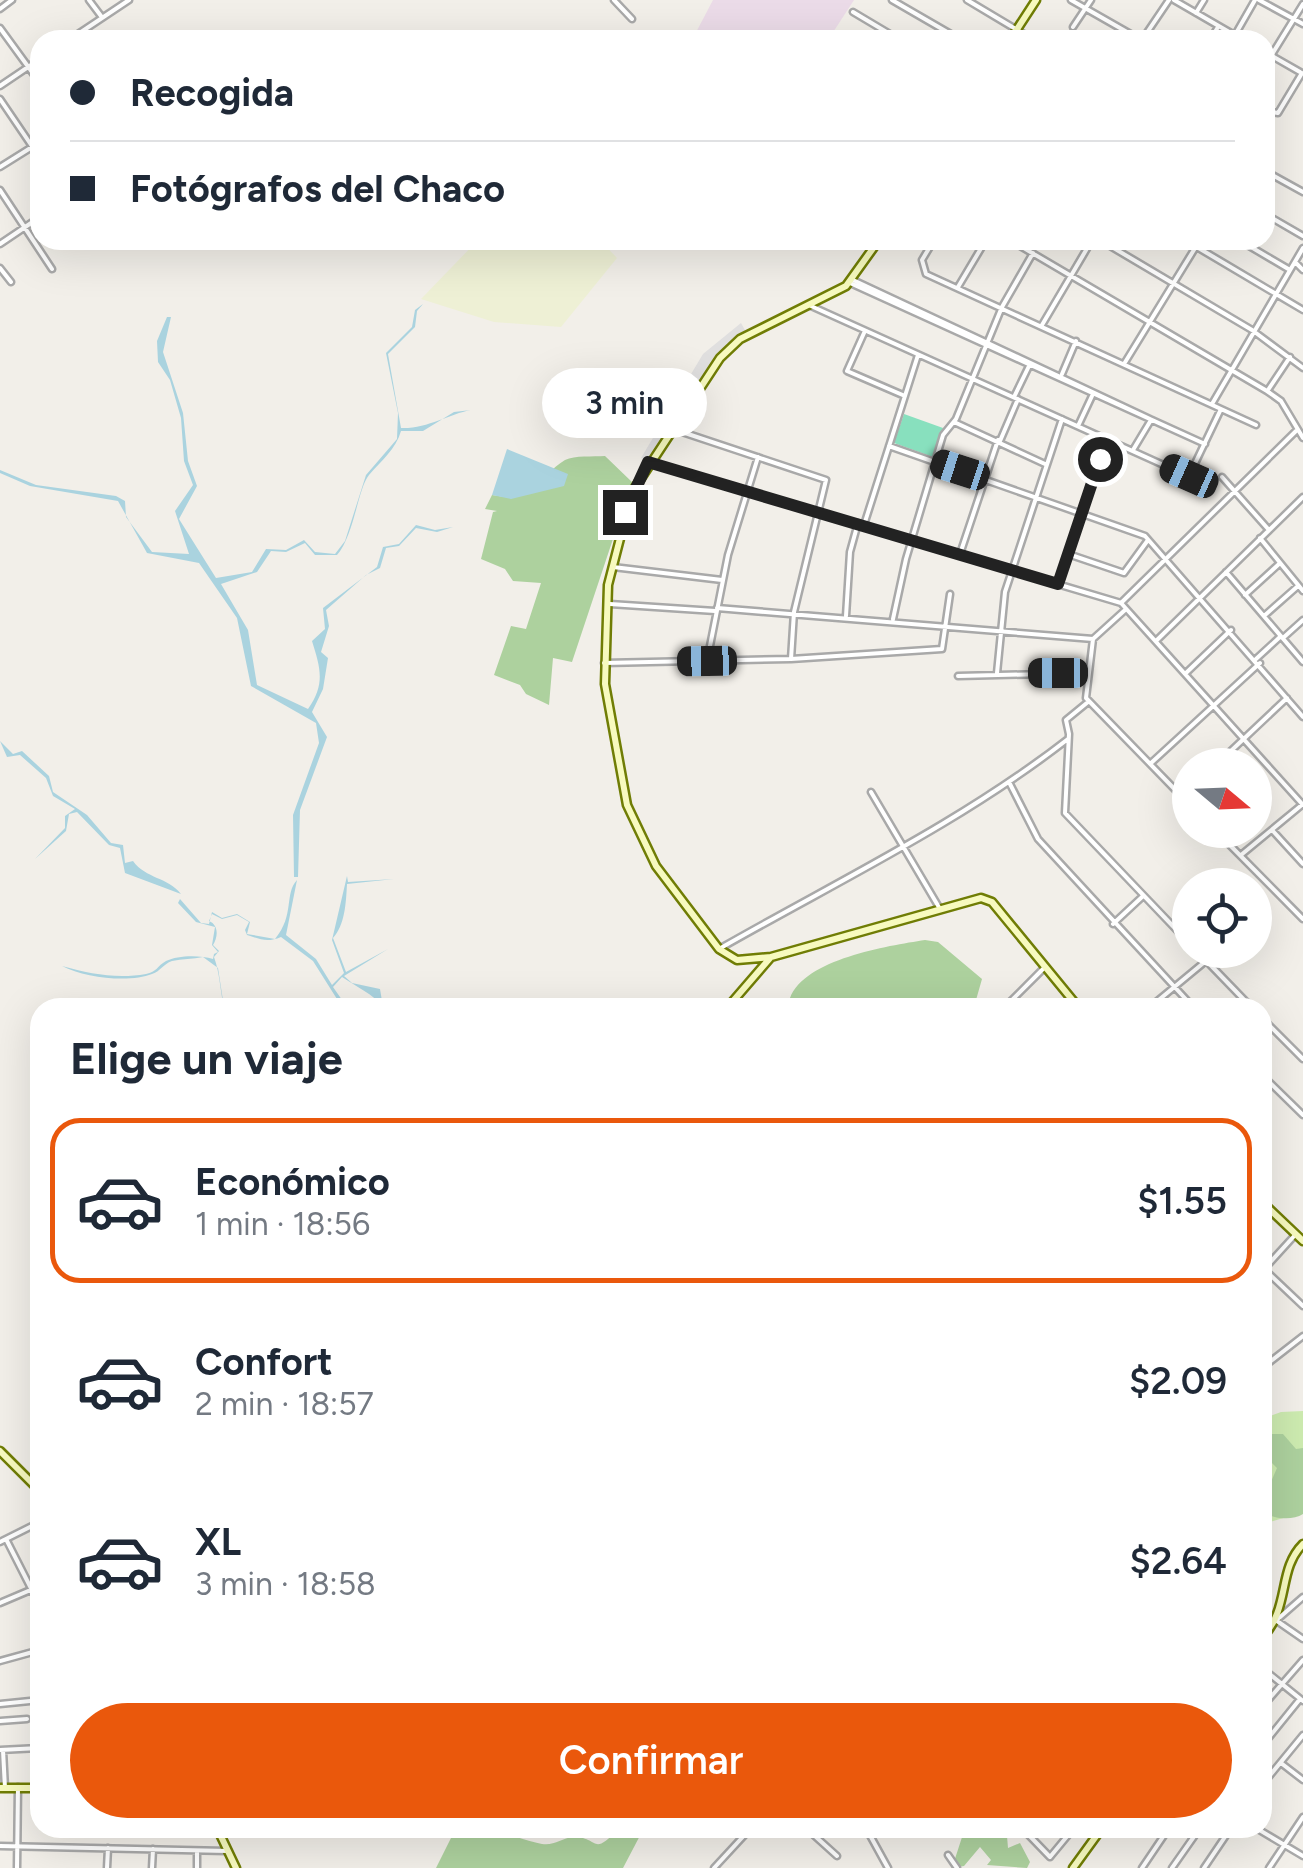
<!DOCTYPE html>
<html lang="es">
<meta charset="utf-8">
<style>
body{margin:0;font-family:Figtree,sans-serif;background:#f6f6f7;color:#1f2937;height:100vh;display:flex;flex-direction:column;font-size:38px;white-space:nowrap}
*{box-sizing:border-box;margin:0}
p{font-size:32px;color:#747a83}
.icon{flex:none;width:55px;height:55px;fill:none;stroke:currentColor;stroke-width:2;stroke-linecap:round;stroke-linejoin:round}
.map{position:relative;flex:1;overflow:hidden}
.drawer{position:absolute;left:30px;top:998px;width:1242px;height:840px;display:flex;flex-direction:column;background:#fff;border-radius:30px;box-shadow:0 10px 40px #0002}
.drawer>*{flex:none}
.hud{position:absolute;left:30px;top:30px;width:1245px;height:220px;border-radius:30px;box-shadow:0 10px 40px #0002;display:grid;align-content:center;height:220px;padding:0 40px;background:#fff}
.needle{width:65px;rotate:109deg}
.controls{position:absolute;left:1172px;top:748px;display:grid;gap:20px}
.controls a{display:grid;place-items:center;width:100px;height:100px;border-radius:50%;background:#fff;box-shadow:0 10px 40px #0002;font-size:50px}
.end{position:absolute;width:45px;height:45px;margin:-22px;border:12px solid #222;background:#fff;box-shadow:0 0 0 5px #fff}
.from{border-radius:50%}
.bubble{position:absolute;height:70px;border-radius:35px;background:#fff;box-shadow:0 10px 40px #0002;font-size:32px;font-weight:600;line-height:70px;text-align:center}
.car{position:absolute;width:30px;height:60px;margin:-30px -15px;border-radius:12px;box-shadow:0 0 8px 2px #0007;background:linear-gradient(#222 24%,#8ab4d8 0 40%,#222 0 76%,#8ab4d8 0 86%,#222 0)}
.hud b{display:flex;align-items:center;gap:35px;height:95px;font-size:38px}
.hud b+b{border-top:2px solid #e0e1e3}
.hud i{width:25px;height:25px;background:#1f2937}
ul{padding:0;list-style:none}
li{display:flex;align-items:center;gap:30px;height:165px;margin:0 20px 15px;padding:0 20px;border:5px solid transparent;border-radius:30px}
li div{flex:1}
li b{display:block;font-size:38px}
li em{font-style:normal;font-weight:600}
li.on{border-color:#ea580c}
li>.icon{width:90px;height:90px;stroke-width:1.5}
h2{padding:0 40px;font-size:45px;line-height:120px}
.primary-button{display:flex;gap:20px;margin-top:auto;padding:20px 40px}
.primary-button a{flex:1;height:115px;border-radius:60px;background:#ea580c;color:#fff;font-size:40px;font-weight:600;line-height:115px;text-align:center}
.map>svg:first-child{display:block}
.residential{fill:#e0dfdf}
.industrial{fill:#ebdbe8}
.farmland{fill:#eef0d5}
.grass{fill:#cdebb0}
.forest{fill:#add19e}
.pitch{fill:#88e0be}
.water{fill:#aad3df}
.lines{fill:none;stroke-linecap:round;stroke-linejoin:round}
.stream{stroke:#aad3df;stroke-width:2.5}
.street-casing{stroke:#a9a9a9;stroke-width:9}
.secondary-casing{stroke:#707d05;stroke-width:11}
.street{stroke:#fff;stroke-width:4}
.secondary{stroke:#f7fabf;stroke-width:6}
.route{stroke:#222;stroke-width:12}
</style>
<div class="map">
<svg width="1303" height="1868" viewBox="0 0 1303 1868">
<rect width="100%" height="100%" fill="#f2efe9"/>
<path class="residential" d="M741,323L746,332L719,352L646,460L641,458L703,354Z"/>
<path class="industrial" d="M713,0H854L828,40H692Z"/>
<path class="farmland" d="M478,240H600L617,258L561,327L494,322L421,299Z"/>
<path class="grass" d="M1303,1411V1512L1263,1524L1262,1419L1281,1412Z"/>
<path class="forest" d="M605,456L632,482L572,662L553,658L549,705L526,694L520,685L494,675L511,626L526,629L541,583L513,581L505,569L481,559L493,512L497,511L485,509L492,495C539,504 533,480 565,460C575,455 593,457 605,456Z
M925,940L938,942L982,979L974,1007H755L771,999L790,998C805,959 887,946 925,940Z
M1270,1434H1283L1296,1449L1303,1448V1514C1292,1521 1274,1519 1263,1512V1500L1277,1468L1263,1454V1440Z
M465,1828C503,1828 509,1837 542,1844C554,1846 562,1838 573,1837C601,1837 590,1858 620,1828H644L623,1868H436L451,1838Z
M924,1828H1015L1007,1836L1008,1848L1020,1843L1030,1862L1027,1868L987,1865L991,1860L980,1847L964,1866L952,1868L964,1831L958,1828L942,1838L933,1831L922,1832Z"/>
<path class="pitch" d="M904,414L943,428L933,457L894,443Z"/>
<path class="water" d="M423,304L417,311L415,327L388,354L401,428C427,429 449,414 471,410L454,412L423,431H401C396,449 381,461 369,475C358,488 354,536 337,555H315L305,543L286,552L271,551L257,572L221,584L248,630L257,685L308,709C326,684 320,667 312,641L325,629L323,608L377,567L383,547L399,544L416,525L435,530L453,527L437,532L416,528L399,546L386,548L380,568L366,575L326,610L329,626L321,652L328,658L323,689L312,712L327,737L300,810L298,877H294L293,815L319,743L316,723L251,686L237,618L199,563L147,553L118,501L30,486L0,473V470L36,485L116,496L125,501L126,517L152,552L189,554L175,511L193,485L184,461L181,418L170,380L158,362L157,341L167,317H171L163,352L183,413L188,461L197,486L179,519L216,578L252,572L266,549L286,550L304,540L315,552L335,554L345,541L366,475L397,439L398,413L386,353L412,327L415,310Z
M507,449L568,474L564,486L511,499L492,495Z
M0,741L13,754L22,751L49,776L53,792L87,815L111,843L123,845L125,863L133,861C146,879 168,877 181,894L125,873L120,848L109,845L77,812L69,814L66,831L35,859L65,828V816L75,809L53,796L46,778L20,755L7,757Z
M347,876L348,882L394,879L347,884C346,903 345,925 333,938L346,972L388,949L344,976L352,983L380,989L383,1007C372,993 358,988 342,977L333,987L347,1007H342L313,961L281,937C267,943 260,939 247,935L245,930L249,922L237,915L222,919L212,914L209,921C219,925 218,937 213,945L219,951L214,957C220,974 220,990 224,1007L218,968L203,957C193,959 182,959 172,961C163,964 161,971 152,974C130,983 85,978 62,966C90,974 117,979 146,974C157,972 157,966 166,961C178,955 200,955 213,959L214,954L218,952L212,945L215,927L196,922L178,903L180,899L201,923L209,924L212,912L222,918L237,914L250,922L247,934L275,939C295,915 284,894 297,880L286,935L316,959L332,985L344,973L332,940Z"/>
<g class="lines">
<path class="stream" d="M190,247L201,240"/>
<defs>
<path id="street" d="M89,0L101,16
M614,0L632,19
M892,0L961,40
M967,0L1034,40
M1071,0L1141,40
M1174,0L1243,40
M1259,0L1303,24
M0,9L12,0
M853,12L900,40
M1196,13L1204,0
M1073,27L1091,0
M0,28L40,83
M1235,35L1255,0
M69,40L129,0
M832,40L835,35L843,40
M1142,40L1169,0
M1210,40L1218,27
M1265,52L1300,72
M1271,56L1303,4
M0,86L40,59
M0,99L40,158
M1265,111L1278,113L1302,73
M0,167L40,142
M1265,171L1303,192
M0,190L52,269
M1265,214L1303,236
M934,240L922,260L926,274L1256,425
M1010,240L1267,391L1281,401L1303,438
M1100,240L1252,330L1303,368
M1185,240L1303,310
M1239,240L1290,270
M0,244L40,217
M1295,262L1303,270
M0,268L11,282
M853,280L1150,419
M850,283L1205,444
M958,287L986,240
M811,306L1199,481
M1042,325L1092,240
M864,333L847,371L905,396
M1124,364L1200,240
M1062,374L1076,341
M1268,390L1290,357
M1014,397L1029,366
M1212,404L1303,248
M954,422L1045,464
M1078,426L1092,396
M673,429L826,480L794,612L791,659
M1000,441L1018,399
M889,446L1145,536L1303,717
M1133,450L1151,420
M653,464L1121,603L1303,805
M1189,476L1221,409
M1222,477L1269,530
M864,525L918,355
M1260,538L1303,591
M960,554L998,440
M1068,554L1124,573L1148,540
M613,567L722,580
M1226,572L1303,662
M1058,584L1107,439
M1245,595L1279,564
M1121,603L1296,431
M610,604L715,611
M717,608L1093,639L1125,610
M846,616L850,552L858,523
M1264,616L1298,586
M893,619L906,559L943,435L956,419L1002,307L1033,253
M1283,638L1303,620
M1093,639L1086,698L1190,805
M1156,641L1303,497
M1256,659L1281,636
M707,661L728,555L758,457
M604,663L791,659L942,649L950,594
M997,673L1005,592L1062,419
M1186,673L1231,630
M958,676L1088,673
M1088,702L1066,720L1069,734L1065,813L1190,944
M1150,764L1260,663
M1216,765L1287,698
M1010,784L1038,839L1194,1008
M871,792L940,909
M1215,830L1303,919
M1272,830L1303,864
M1241,855L1303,804
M1113,924L1142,897
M719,949C838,881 960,823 1068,739
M1196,950L1252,1008
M1004,1008L1043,969
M1149,1008L1207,960
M1262,1018L1303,1059
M1262,1075L1303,1115
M1265,1268L1296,1234
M1264,1269L1303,1306
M1262,1368L1303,1336
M6,1539L40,1606
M0,1542L40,1522
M0,1603L40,1586
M1279,1618L1303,1597
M1277,1621L1303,1639
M0,1661L40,1650
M1262,1668L1303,1701
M0,1704L40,1700
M1262,1707L1303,1660
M0,1721L27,1719
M1262,1746L1300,1699
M0,1750L39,1748
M3,1750L5,1788
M1281,1763L1303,1780
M1262,1785L1303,1735
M806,1828L837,1856
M866,1828L888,1868
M1022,1828L1050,1857L1074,1828
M1256,1828L1303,1856
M0,1846L227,1851
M948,1855L957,1868
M17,1868L18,1787
M107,1868L108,1848
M152,1868L153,1849
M197,1868V1851
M714,1868L751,1828
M1142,1868L1169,1828
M1172,1868L1200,1828
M1204,1868L1231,1828
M1269,1868L1303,1817"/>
<path id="secondary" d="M1010,40L1036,0
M771,957L737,960L719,949L656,866L627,805L605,684L608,585L632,492L720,358L740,339L846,286L879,240
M727,1008L771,957L981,898L992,902L1079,1008
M1262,1202L1303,1241
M0,1451L40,1491
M1262,1638C1291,1607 1277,1570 1303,1544
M0,1788H40
M217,1828L236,1868
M1073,1868L1102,1828"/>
</defs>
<use href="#street" class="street-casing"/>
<use href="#secondary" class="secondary-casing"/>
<use href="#street" class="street"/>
<use href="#secondary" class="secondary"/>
</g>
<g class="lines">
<path class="route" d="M625,512L648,462L1058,584L1100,459"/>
</g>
</svg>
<div class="controls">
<a><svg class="needle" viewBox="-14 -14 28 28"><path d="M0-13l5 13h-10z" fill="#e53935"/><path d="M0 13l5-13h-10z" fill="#747a83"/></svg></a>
<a><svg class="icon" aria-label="locate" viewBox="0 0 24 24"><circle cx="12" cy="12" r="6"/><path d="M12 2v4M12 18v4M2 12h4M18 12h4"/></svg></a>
</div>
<i class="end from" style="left:1100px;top:459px"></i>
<i class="end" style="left:625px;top:512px"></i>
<div class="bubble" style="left:542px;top:368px;width:165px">3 min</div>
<i class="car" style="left:960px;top:470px;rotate:288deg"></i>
<i class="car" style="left:1189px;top:476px;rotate:294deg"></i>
<i class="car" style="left:707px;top:661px;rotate:269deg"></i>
<i class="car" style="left:1058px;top:673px;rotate:270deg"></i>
<div class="hud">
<b><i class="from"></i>Recogida</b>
<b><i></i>Fotógrafos del Chaco</b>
</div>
<section class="drawer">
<h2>Elige un viaje</h2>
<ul>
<li class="on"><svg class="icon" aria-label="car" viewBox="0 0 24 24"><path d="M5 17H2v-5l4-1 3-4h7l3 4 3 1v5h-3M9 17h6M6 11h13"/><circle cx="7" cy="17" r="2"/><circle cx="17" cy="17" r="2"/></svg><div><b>Económico</b><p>1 min · 18:56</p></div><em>$1.55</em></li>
<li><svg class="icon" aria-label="car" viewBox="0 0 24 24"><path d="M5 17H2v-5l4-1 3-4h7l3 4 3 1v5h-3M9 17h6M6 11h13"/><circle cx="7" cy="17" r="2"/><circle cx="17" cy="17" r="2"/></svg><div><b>Confort</b><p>2 min · 18:57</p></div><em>$2.09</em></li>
<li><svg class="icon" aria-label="car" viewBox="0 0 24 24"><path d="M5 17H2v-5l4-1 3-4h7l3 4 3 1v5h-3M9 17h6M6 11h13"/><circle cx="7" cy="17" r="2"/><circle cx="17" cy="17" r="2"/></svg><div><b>XL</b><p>3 min · 18:58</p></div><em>$2.64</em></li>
</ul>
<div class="primary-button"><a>Confirmar</a></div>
</section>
</div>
